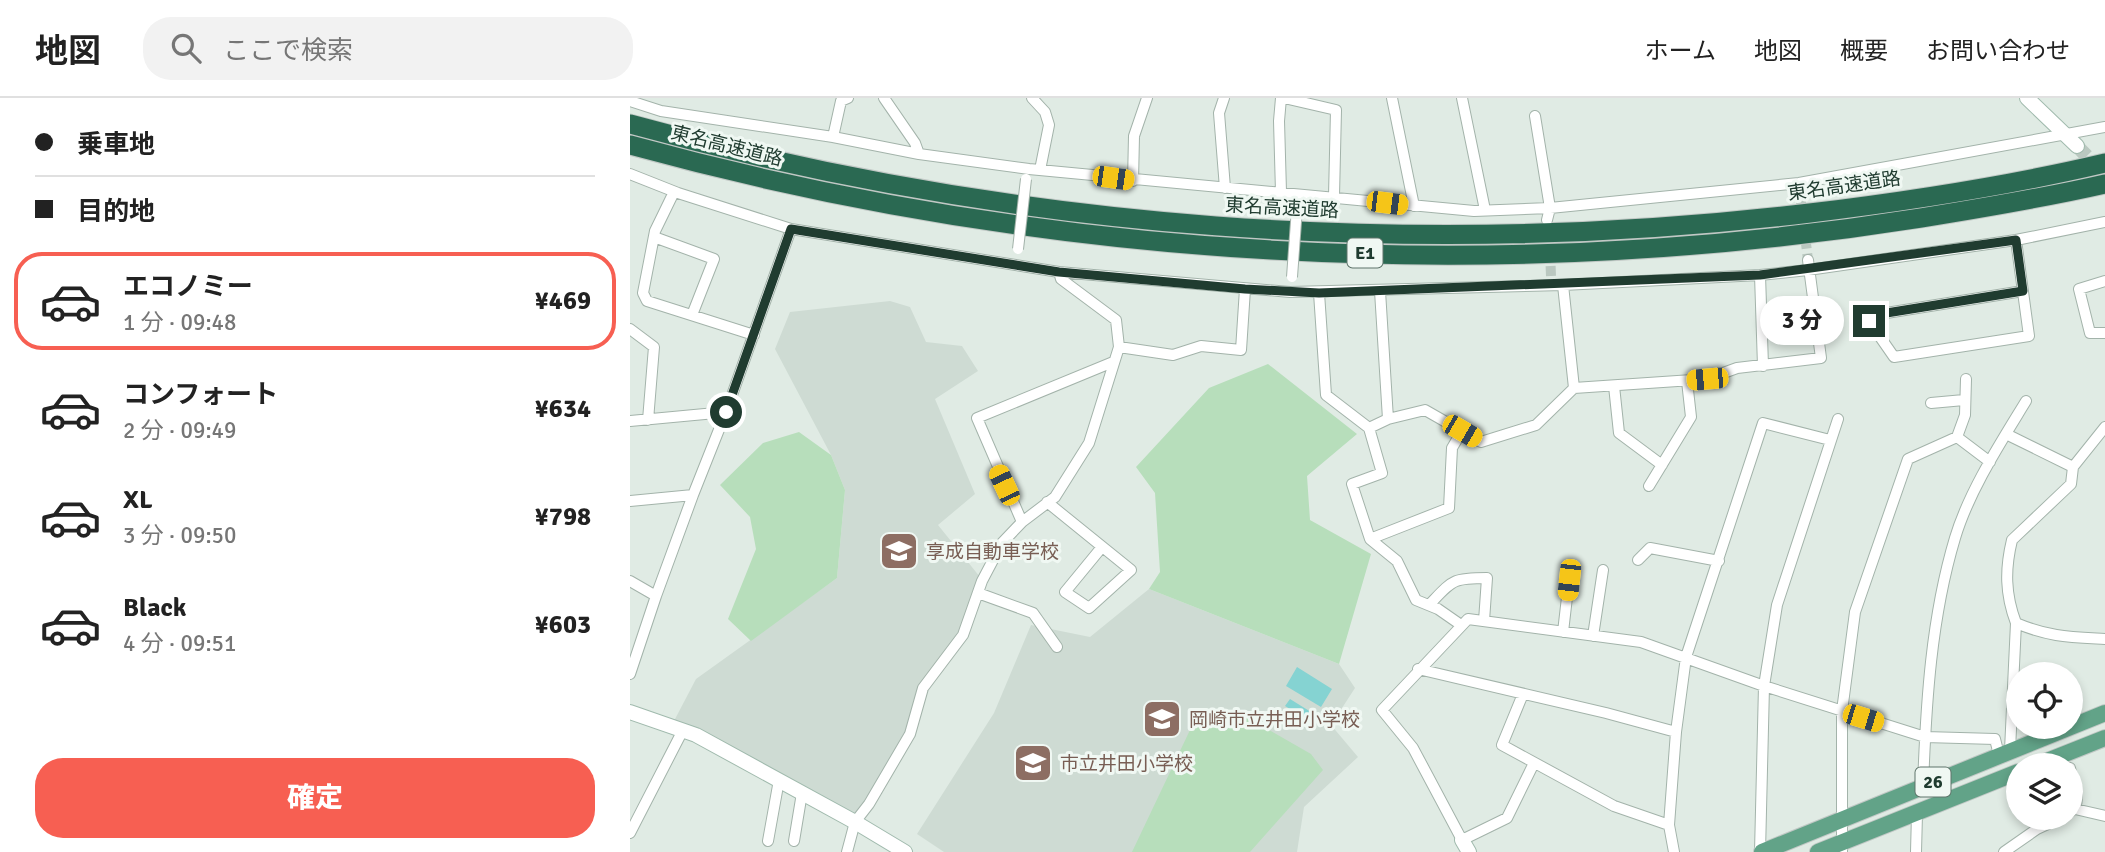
<!DOCTYPE html>
<html lang="ja">
<meta charset="utf-8">
<style>
body{margin:0;font-family:Signika,"Noto Sans JP",sans-serif;background:#f2f2f2;color:#222;height:100vh;display:flex;flex-direction:column;font-size:26px;white-space:nowrap}
*{box-sizing:border-box;margin:0}
p{font-size:23px;color:#767676}
.icon{flex:none;width:38px;height:38px;fill:none;stroke:currentColor;stroke-width:2;stroke-linecap:round;stroke-linejoin:round}
.map{position:relative;flex:1;overflow:hidden}
.sheet{display:flex;flex-direction:column;background:#fff;width:630px}
.sheet>*{flex:none}
.hud{display:grid;align-content:center;height:154px;padding:0 35px;background:#fff}
.tools{position:absolute;left:1376px;top:564px;display:grid;gap:14px}
.tools a{display:grid;place-items:center;width:77px;height:77px;border-radius:50%;background:#fff;box-shadow:0 4px 10px #0003;font-size:35px}
.end{position:absolute;width:32px;height:32px;margin:-16px;border:9px solid #203c30;background:#fff;box-shadow:0 0 0 4px #fff}
.from{border-radius:50%}
.bubble{position:absolute;height:49px;border-radius:24px;background:#fff;box-shadow:0 4px 10px #0003;font-size:23px;font-weight:800;line-height:49px;text-align:center}
.car{position:absolute;width:21px;height:42px;margin:-21px -10px;border-radius:9px;box-shadow:0 0 5px 2px #0007;background:linear-gradient(#f5c518 24%,#345 0 40%,#f5c518 0 76%,#345 0 86%,#f5c518 0)}
.hud b{display:flex;align-items:center;gap:24px;height:66px;font-size:26px}
.hud b+b{border-top:2px solid #e0e0e0}
.hud i{width:18px;height:18px;background:#222}
ul{padding:0;list-style:none}
li{display:flex;align-items:center;gap:21px;height:98px;margin:0 14px 10px;padding:0 21px;border:4px solid transparent;border-radius:28px}
li div{flex:1}
li b{display:block;font-size:26px}
li em{font-style:normal;font-weight:800}
li.on{border-color:#f75f52}
li>.icon{width:63px;height:63px;stroke-width:1.5}
.button{display:flex;gap:14px;margin-top:auto;padding:14px 35px}
.button a{flex:1;height:80px;border-radius:28px;background:#f75f52;color:#fff;font-size:28px;font-weight:800;line-height:80px;text-align:center}
header{display:flex;align-items:center;gap:42px;box-sizing:border-box;height:98px;padding:0 35px;background:#fff;border-bottom:2px solid #e0e0e0}
header strong{font-size:33px}
nav{display:flex;gap:38px;margin-inline-start:auto;font-size:24px}
.search{width:490px;height:63px;background:#f2f2f2;display:flex;align-items:center;gap:18px;box-sizing:border-box;padding:0 24px;border-radius:28px;color:#767676;font-size:26px}
main{display:flex;flex:1;min-height:0}
.map>svg:first-child{display:block}
.built{fill:#cedbd3}
.green{fill:#b7debb}
.water{fill:#85d3d2}
.lines{fill:none;stroke-linecap:round;stroke-linejoin:round}
.street-tunnel{stroke:#bac8c0;stroke-width:10;stroke-dasharray:10 5;stroke-linecap:butt}
.secondary-tunnel{stroke:#bac8c0;stroke-width:14;stroke-dasharray:14 7;stroke-linecap:butt}
.street-casing{stroke:#a3b3aa;stroke-width:12}
.secondary-casing{stroke:#a0baad;stroke-width:16}
.primary-casing{stroke:#c1c8c5;stroke-width:18}
.highway-casing{stroke:#c1c8c5;stroke-width:21}
.street{stroke:#fff;stroke-width:10}
.secondary{stroke:#fff;stroke-width:14}
.primary{stroke:#62a388;stroke-width:16}
.highway{stroke:#2a6952;stroke-width:19}
.street-bridge-casing{stroke:#a3b3aa;stroke-width:12;stroke-linecap:butt}
.street-bridge{stroke:#fff;stroke-width:10}
.route{stroke:#203c30;stroke-width:9}
.labels{text-anchor:middle;stroke-width:6;stroke-linejoin:round;paint-order:stroke}
.shield{fill:#f0f8f3;stroke:#5e746a;stroke-width:2}
.shield-label{font-size:18px;font-weight:bold;fill:#203c30}
.street-label{font-size:19px;fill:#203c30;stroke:#f0f8f3}
.education-label{font-size:19px;fill:#785e54;stroke:#f0f8f3;text-anchor:start}
</style>
<header>
<strong>地図</strong>
<div class="search"><svg class="icon" aria-label="search" viewBox="0 0 24 24"><circle cx="10" cy="10" r="6"/><path d="M15 15l6 6"/></svg>ここで検索</div>
<nav><a>ホーム</a><a>地図</a><a>概要</a><a>お問い合わせ</a></nav>
</header>
<main>
<section class="sheet">
<div class="hud">
<b><i class="from"></i>乗車地</b>
<b><i></i>目的地</b>
</div>
<ul>
<li class="on"><svg class="icon" aria-label="car" viewBox="0 0 24 24"><path d="M5 17H2v-5l4-1 3-4h7l3 4 3 1v5h-3M9 17h6M6 11h13"/><circle cx="7" cy="17" r="2"/><circle cx="17" cy="17" r="2"/></svg><div><b>エコノミー</b><p>1 分 · 09:48</p></div><em>¥469</em></li>
<li><svg class="icon" aria-label="car" viewBox="0 0 24 24"><path d="M5 17H2v-5l4-1 3-4h7l3 4 3 1v5h-3M9 17h6M6 11h13"/><circle cx="7" cy="17" r="2"/><circle cx="17" cy="17" r="2"/></svg><div><b>コンフォート</b><p>2 分 · 09:49</p></div><em>¥634</em></li>
<li><svg class="icon" aria-label="car" viewBox="0 0 24 24"><path d="M5 17H2v-5l4-1 3-4h7l3 4 3 1v5h-3M9 17h6M6 11h13"/><circle cx="7" cy="17" r="2"/><circle cx="17" cy="17" r="2"/></svg><div><b>XL</b><p>3 分 · 09:50</p></div><em>¥798</em></li>
<li><svg class="icon" aria-label="car" viewBox="0 0 24 24"><path d="M5 17H2v-5l4-1 3-4h7l3 4 3 1v5h-3M9 17h6M6 11h13"/><circle cx="7" cy="17" r="2"/><circle cx="17" cy="17" r="2"/></svg><div><b>Black</b><p>4 分 · 09:51</p></div><em>¥603</em></li>
</ul>
<div class="button"><a>確定</a></div>
</section>
<div class="map">
<svg width="1475" height="754" viewBox="0 0 1475 754">
<rect width="100%" height="100%" fill="#e0ebe4"/>
<path class="built" d="M260,203L280,209L296,244L332,248L348,273L305,301L345,396L308,427L350,479L328,535L288,589L277,634L229,720L44,623L66,581L207,480L215,392L201,357L145,251L160,214Z
M519,491L709,566L725,590L701,627L728,659L674,709L667,754H314L287,736L364,615L401,527L460,539Z"/>
<path class="green" d="M638,266L727,336L677,378L680,422L741,456L709,566L519,491L530,474L525,395L506,369L579,290Z
M169,334L201,357L215,392L207,480L121,543L98,521L126,451L120,419L90,387L133,345Z
M606,613L681,656L693,672L620,754H502L560,632Z"/>
<path class="water" d="M667,569L702,591L691,609L656,588Z
M660,601L689,619L685,626L655,608Z"/>
<g class="lines">
<path class="street-tunnel" d="M1170,96L1178,162
M920,153L921,178"/>
<path class="secondary-tunnel" d="M1447,48L1475,77"/>
<defs>
<path id="street" d="M254,0L285,45L289,56
M402,0L415,14L419,27L410,72
M594,0L589,15L595,90
M651,0L649,23L651,94
M654,0L706,12L704,98
M762,0L784,108
M832,0L855,112
M0,3L31,13L203,39L289,56L399,71L844,113L920,110L1169,85L1475,29
M905,18L920,110L917,122
M203,39L211,3L218,0
M0,76L48,95L161,131L429,174L431,181L486,222L489,249L459,345L425,399L392,424L372,445L352,483L333,537L293,590L280,636L239,706L225,724L217,754
M503,83L504,38L517,0
M44,94L25,133L13,195L17,203L124,237
M24,139L84,161L62,217
M1386,142L1399,238L1264,259L1239,223L1244,217L1393,193
M429,174L660,194L933,187L1130,177L1178,172L1386,142L1475,124
M1130,177L1133,268
M1475,183L1449,191L1460,235H1475
M933,187L944,290
M750,193L758,321
M689,195L696,297L739,330L758,321L795,312L851,344L906,327L944,290L1077,281L1107,270L1191,260L1178,162
M0,231L24,249L18,322
M489,249L543,257L571,248L611,252L615,191
M984,288L989,335L1032,367
M1301,305L1334,302
M0,323L96,314
M739,330L752,375L722,386L740,441L819,410L822,350L832,333
M1376,336L1443,369L1441,386L1382,442C1375,471 1375,496 1386,525L1380,652
M1327,339L1335,317L1336,281
M1443,369L1475,329
M1019,388L1061,319L1057,283
M0,403L63,397
M417,404L501,472L459,510L435,494L472,449
M392,424L347,320L483,264
M740,441L767,463L786,502L808,511L831,527
M1008,462L1020,450L1089,463
M0,483L26,498
M348,495L403,515L427,549
M799,507C823,482 822,480 857,480L854,523
M1386,525C1419,539 1440,539 1475,541
M933,534L939,482
M963,538L973,472
M788,571L976,615L1046,634
M0,576L26,498L63,397L96,314L161,131
M893,596L872,647L984,708L1039,727
M904,665L877,720L832,742L783,650L752,612L838,521L1011,544L1134,588L1295,639L1365,641L1369,657
M1440,670C1443,684 1454,705 1440,714
M1293,688C1296,605 1301,520 1325,440C1339,393 1371,344 1396,303
M1445,711L1475,718
M0,735L53,632
M138,743L149,682
M164,743L172,695
M1044,754L1039,727L1046,634L1056,559L1133,325L1200,342
M1130,754L1134,588L1147,507L1208,321
M1212,754V613L1225,514L1278,361L1327,339L1360,364
M1286,754L1287,716
M1374,754L1407,731L1433,719"/>
<path id="secondary" d="M1397,0L1447,48
M0,614L66,637L225,724L275,754
M832,742L839,754"/>
<path id="primary" d="M1407,667L1475,640
M1132,754L1475,615
M1188,754L1388,674"/>
<path id="highway" d="M0,26C383,132 786,162 1180,115C1279,103 1378,88 1475,65
M0,47C419,162 862,188 1291,120C1353,110 1414,100 1475,86"/>
</defs>
<use href="#street" class="street-casing"/>
<use href="#secondary" class="secondary-casing"/>
<use href="#primary" class="primary-casing"/>
<use href="#highway" class="highway-casing"/>
<use href="#street" class="street"/>
<use href="#secondary" class="secondary"/>
<use href="#primary" class="primary"/>
<use href="#highway" class="highway"/>
<defs>
<path id="street-bridge" d="M388,151L396,81
M662,179L667,110"/>
</defs>
<use href="#street-bridge" class="street-bridge-casing"/>
<use href="#street-bridge" class="street-bridge"/>
</g>
<g class="lines">
<path class="route" d="M96,314L161,131L429,174L615,191L689,195L1130,177L1386,142L1393,193L1244,217L1239,223"/>
</g>
<defs>
<symbol id="school-square" viewBox="-11 -11 22 22"><rect x="-9" y="-9" width="18" height="18" rx="4" fill="#8d6e63" stroke="#f0f8f3"/><path d="M0-5L7-2L0 1L-7-2ZM-4 1L0 2.5L4 1V4Q0 6-4 4Z" fill="#fff"/></symbol>
</defs>
<g fill-rule="evenodd">
<use href="#school-square" x="247" y="431" width="44" height="44"/>
<use href="#school-square" x="510" y="599" width="44" height="44"/>
<use href="#school-square" x="381" y="643" width="44" height="44"/>
</g>
<g class="labels">
<g class="shield">
<rect x="717.5" y="140.5" width="35" height="29" rx="5"/>
<rect x="1285.5" y="669.5" width="35" height="29" rx="5"/>
</g>
<g class="shield-label">
<text x="735" y="161">E1</text>
<text x="1303" y="690">26</text>
</g>
<g class="street-label">
<text transform="translate(97 47) rotate(14)" y="7">東名高速道路</text>
<text transform="translate(1214 87) rotate(-8)" y="7">東名高速道路</text>
<text transform="translate(652 109) rotate(3)" y="7">東名高速道路</text>
</g>
<g class="education-label">
<text x="296" y="460">享成自動車学校</text>
<text x="559" y="628">岡崎市立井田小学校</text>
<text x="430" y="672">市立井田小学校</text>
</g>
</g>
</svg>
<div class="tools">
<a><svg class="icon" aria-label="locate" viewBox="0 0 24 24"><circle cx="12" cy="12" r="6"/><path d="M12 2v4M12 18v4M2 12h4M18 12h4"/></svg></a>
<a><svg class="icon" aria-label="layers" viewBox="0 0 24 24"><path d="M12 4l9 5-9 5-9-5zM3 14l9 5 9-5"/></svg></a>
</div>
<i class="end from" style="left:96px;top:314px"></i>
<i class="end" style="left:1239px;top:223px"></i>
<div class="bubble" style="left:1130px;top:198px;width:84px">3 分</div>
<i class="car" style="left:483px;top:80px;rotate:98deg"></i>
<i class="car" style="left:757px;top:105px;rotate:97deg"></i>
<i class="car" style="left:1077px;top:281px;rotate:265deg"></i>
<i class="car" style="left:832px;top:333px;rotate:120deg"></i>
<i class="car" style="left:374px;top:387px;rotate:335deg"></i>
<i class="car" style="left:939px;top:482px;rotate:186deg"></i>
<i class="car" style="left:1233px;top:620px;rotate:107deg"></i>
</div>
</main>
